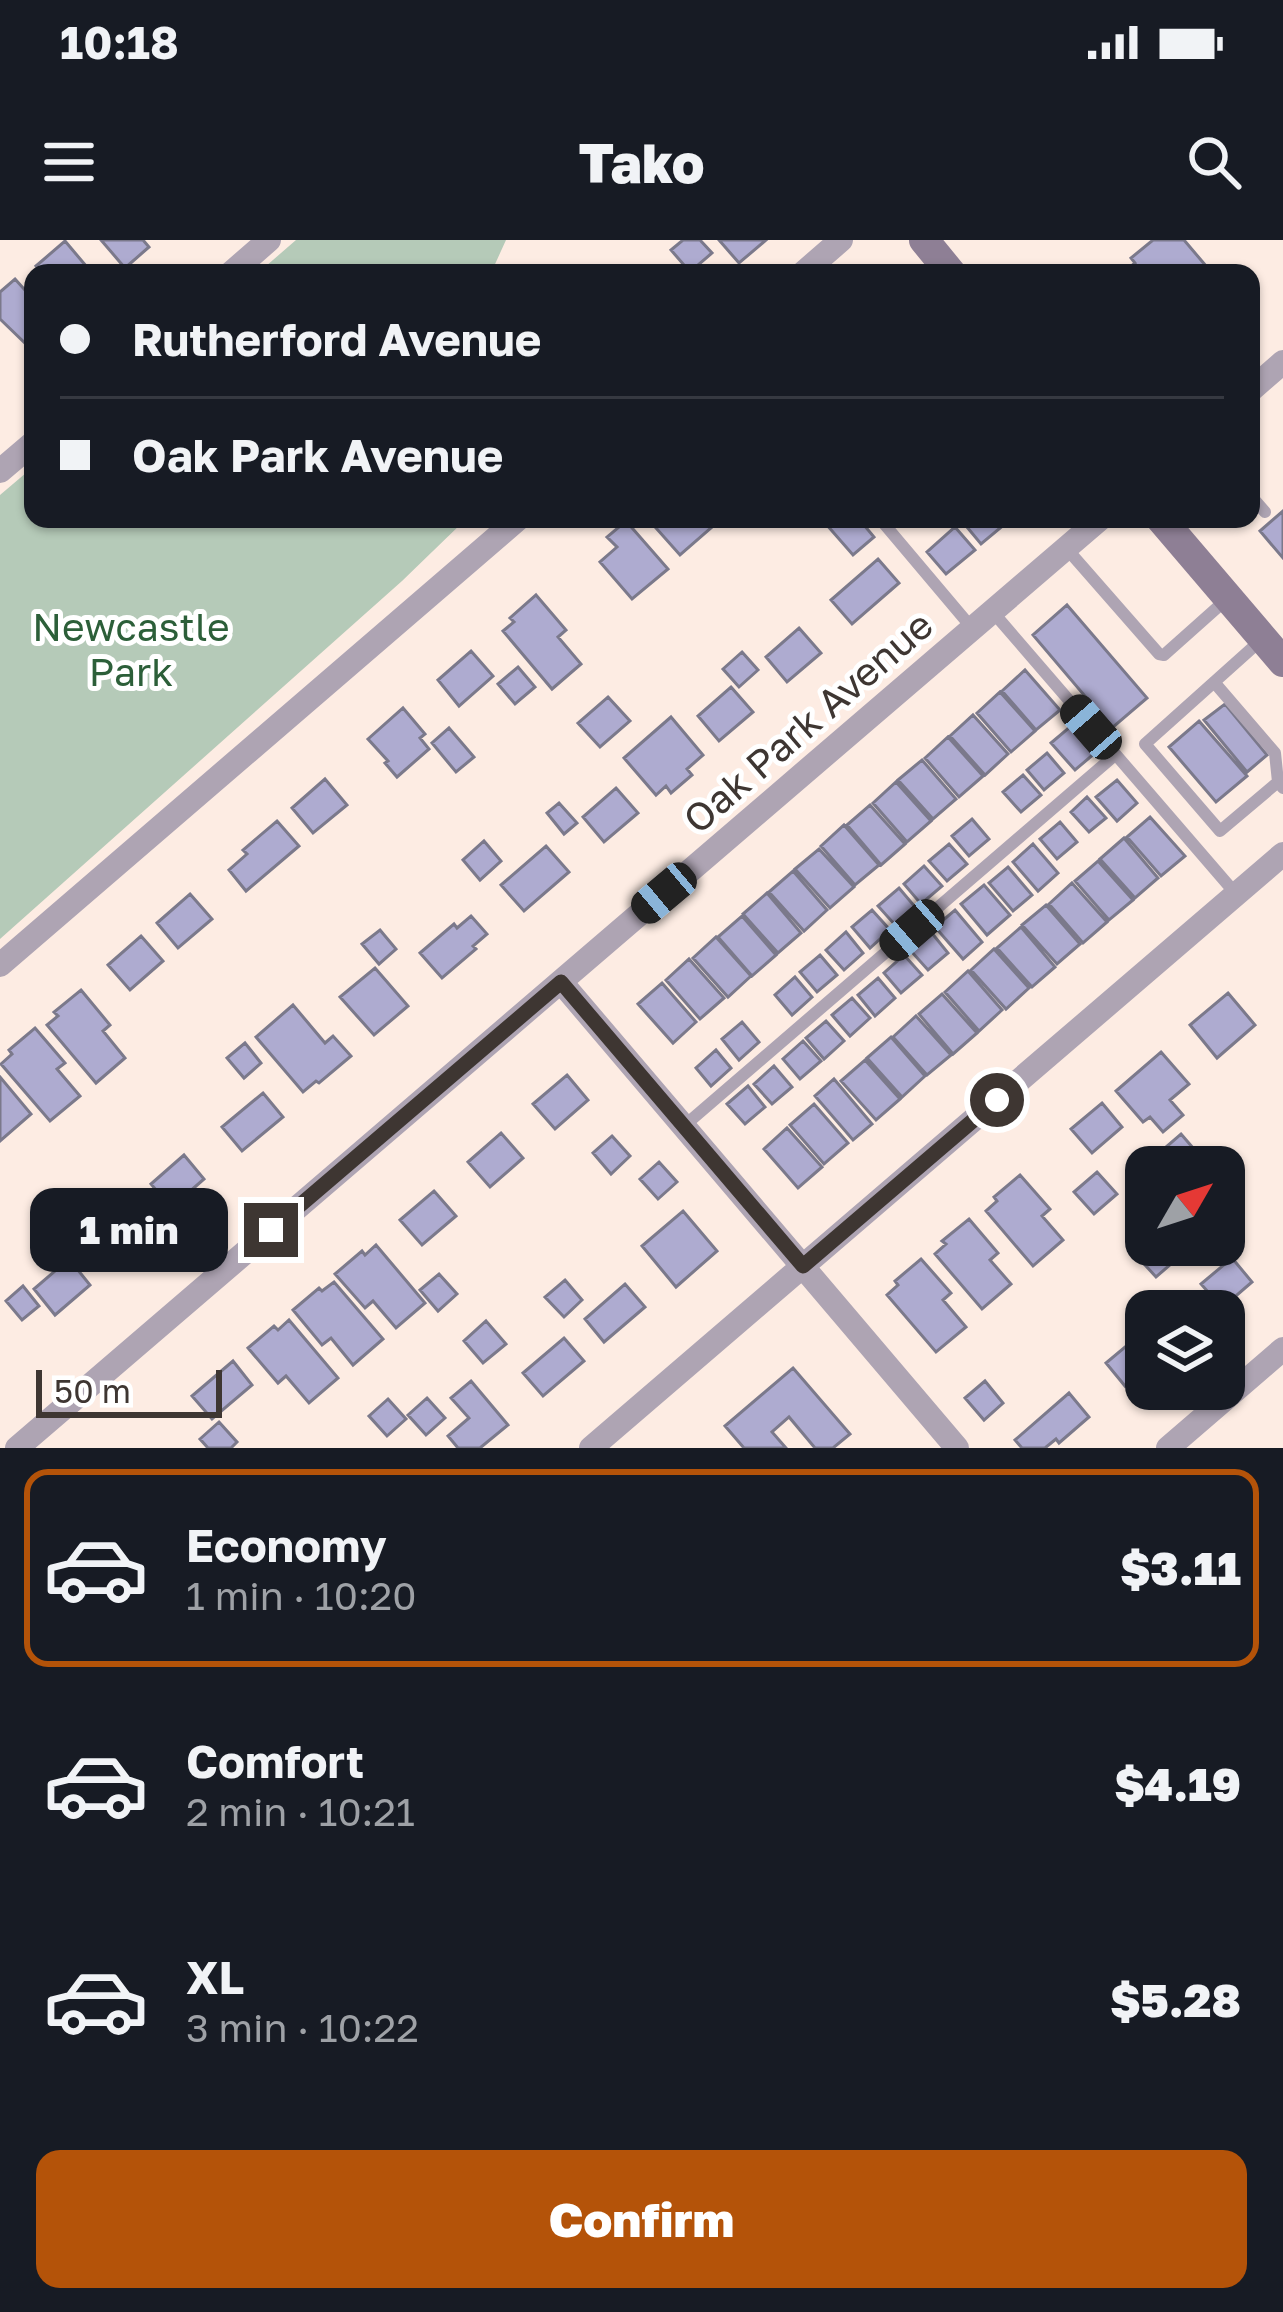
<!DOCTYPE html>
<meta charset="utf-8">
<style>
body{margin:0;font-family:"Golos Text",sans-serif;background:#242831;color:#f1f3f6;height:100vh;display:flex;flex-direction:column;font-size:45px;white-space:nowrap}
*{box-sizing:border-box;margin:0}
p{font-size:39px;color:#9ea1a6}
.icon{flex:none;width:66px;height:66px;fill:none;stroke:currentColor;stroke-width:2;stroke-linecap:round;stroke-linejoin:round}
.map{position:relative;height:1208px;overflow:hidden}
.details{display:flex;flex-direction:column;background:#171b24;flex:1}
.details>*{flex:none}
.hud{position:absolute;left:24px;top:24px;width:1236px;height:264px;border-radius:24px;box-shadow:0 3px 9px #0004;display:grid;align-content:center;height:264px;padding:0 36px;background:#171b24}
.needle{width:78px;rotate:51deg}
.fabs{position:absolute;left:1125px;top:906px;display:grid;gap:24px}
.fabs a{display:grid;place-items:center;width:120px;height:120px;border-radius:24px;background:#171b24;box-shadow:0 3px 9px #0004;font-size:60px}
.scale{position:absolute;left:36px;bottom:30px;width:186px;box-sizing:border-box;padding-left:12px;border:6px solid #3e3632;border-top:0;font-size:33px;line-height:42px;white-space:nowrap;color:#3e3632;-webkit-text-stroke:9px #fff;paint-order:stroke}
.end{position:absolute;width:54px;height:54px;margin:-27px;border:15px solid #3e3632;background:#fff;box-shadow:0 0 0 6px #fff}
.from{border-radius:50%}
.bubble{position:absolute;height:84px;border-radius:24px;background:#171b24;box-shadow:0 3px 9px #0004;font-size:39px;font-weight:800;line-height:84px;text-align:center}
.car{position:absolute;width:36px;height:72px;margin:-36px -18px;border-radius:15px;box-shadow:0 0 9px 3px #0007;background:linear-gradient(#222 24%,#8ab4d8 0 40%,#222 0 76%,#8ab4d8 0 86%,#222 0)}
.hud b{display:flex;align-items:center;gap:42px;height:114px;font-size:45px}
.hud b+b{border-top:3px solid #363941}
.hud i{width:30px;height:30px;background:#f1f3f6}
ul{padding:21px 0 0;list-style:none}
li{display:flex;align-items:center;gap:36px;height:198px;margin:0 24px 18px;padding:0 12px;border:6px solid transparent;border-radius:24px}
li div{flex:1}
li b{display:block;font-size:45px}
li em{font-style:normal;font-weight:800}
li.active{border-color:#b45309}
li>.icon{width:108px;height:108px;stroke-width:1.5}
.cta{display:flex;gap:24px;margin-top:auto;padding:24px 36px}
.cta a{flex:1;height:138px;border-radius:24px;background:#b45309;color:#fff;font-size:48px;font-weight:800;line-height:138px;text-align:center}
.status{display:flex;justify-content:space-between;align-items:center;height:84px;padding:0 60px;background:#171b24;direction:ltr}
.status svg{height:33px;fill:currentColor}
header{display:flex;justify-content:space-between;align-items:center;height:156px;padding:0 36px;background:#171b24;font-size:54px;font-weight:800}
.map>svg:first-child{display:block}
.green{fill:#b5cab8}
.building{fill:#aeabd0;stroke:#7b798b;stroke-width:3}
.lines{fill:none;stroke-linecap:round;stroke-linejoin:round}
.lane{stroke:#aea4b3;stroke-width:12}
.street{stroke:#aea4b3;stroke-width:24}
.secondary{stroke:#8e7f95;stroke-width:30}
.route{stroke:#3e3632;stroke-width:15}
.labels{text-anchor:middle;stroke-width:10;stroke-linejoin:round;paint-order:stroke}
.park-label{font-size:39px;fill:#2c5f39;stroke:#fff}
.street-label{font-size:39px;fill:#3e3632;stroke:#fff}
</style>
<div class="status"><b>10:18</b><svg viewBox="0 0 49 12"><path d="M0 12V9h3v3zM5 12V6h3v6zM10 12V3h3v9zM15 12V0h3v12zM26 1h20v11H26zM47 4h2v5h-2z"/></svg></div>
<header><svg class="icon" aria-label="menu" viewBox="0 0 24 24"><path d="M4 6h16M4 12h16M4 18h16"/></svg>Tako<svg class="icon" aria-label="search" viewBox="0 0 24 24"><circle cx="10" cy="10" r="6"/><path d="M15 15l6 6"/></svg></header>
<div class="map">
<svg width="1283" height="1208" viewBox="0 0 1283 1208">
<rect width="100%" height="100%" fill="#fdece3"/>
<path class="green" d="M296,0H506L491,33H258Z
M33,227V279H464V281L402,341L0,699V255Z"/>
<path class="building" d="M101,0H143L149,7L125,28Z
M683,0H700L712,13L690,32L671,10Z
M719,0H766L739,23Z
M1153,0H1184L1212,33H1123L1135,23L1131,18Z
M65,1L92,33H42L36,26Z
M15,39L33,59V101L27,105L0,79V52Z
M1283,271V318L1260,291Z
M648,279H717L719,281L680,315Z
M833,279H859L874,297L853,315L826,284Z
M965,279H1011L981,304L962,281Z
M626,281L668,329L632,359L600,322L617,307L607,297Z
M955,287L975,310L946,334L927,312Z
M878,319L899,343L852,384L831,360Z
M536,355L566,390L558,397L581,424L552,449L503,391L514,382L510,378Z
M1067,365L1147,458L1112,488L1033,395Z
M799,388L821,413L787,442L766,417Z
M471,411L493,436L459,466L438,440Z
M742,412L758,430L739,447L723,429Z
M518,427L535,447L515,464L498,444Z
M1025,430L1060,470L1036,490L1002,451Z
M731,447L753,472L719,501L698,476Z
M1000,452L1035,491L1011,512L977,473Z
M608,457L630,481L600,507L578,483Z
M1225,464L1267,515L1247,532L1204,480Z
M403,468L425,494L420,498L429,509L397,537L385,523L388,521L368,499Z
M973,475L1008,514L985,535L950,496Z
M671,477L703,515L687,529L692,535L671,553L666,546L656,555L624,518Z
M1199,481L1247,536L1216,562L1169,507Z
M1071,486L1095,513L1075,530L1051,503Z
M449,488L474,517L456,532L432,503Z
M948,497L983,536L959,557L925,518Z
M1047,513L1064,533L1044,550L1027,530Z
M922,520L956,559L933,579L898,540Z
M1023,535L1041,555L1021,572L1003,552Z
M325,539L347,565L313,593L292,568Z
M1117,540L1137,563L1117,581L1096,557Z
M896,542L931,581L907,602L873,563Z
M616,548L638,573L604,602L583,577Z
M1087,557L1106,578L1089,592L1071,572Z
M559,563L577,583L564,594L547,573Z
M870,565L905,604L881,625L847,585Z
M1150,577L1185,616L1161,636L1127,597Z
M972,579L989,599L969,616L952,596Z
M277,581L299,606L246,651L229,630L247,614L243,610Z
M1060,582L1077,602L1057,619L1040,599Z
M844,585L879,625L855,645L821,606Z
M1124,598L1158,638L1135,658L1100,619Z
M484,601L501,621L480,640L463,620Z
M949,604L967,624L947,641L929,621Z
M1033,604L1058,633L1038,651L1013,622Z
M546,606L569,632L524,671L501,645Z
M819,609L854,647L830,668L795,629Z
M1098,621L1133,660L1109,680L1075,641Z
M924,626L942,646L921,664L904,644Z
M1008,627L1032,655L1013,671L989,643Z
M793,631L827,670L804,691L769,652Z
M1072,643L1107,682L1083,703L1049,664Z
M984,645L1010,675L987,695L961,664Z
M899,648L916,668L896,686L878,666Z
M767,653L801,693L778,713L743,674Z
M190,654L212,679L178,708L157,683Z
M1046,665L1080,704L1057,724L1022,685Z
M872,670L890,690L870,708L852,687Z
M955,670L982,702L963,719L935,687Z
M471,676L487,694L473,706L476,709L442,738L420,713L454,684L457,688Z
M742,676L776,715L752,736L718,697Z
M1021,687L1055,727L1032,747L997,708Z
M380,690L396,709L379,724L362,704Z
M846,692L863,713L844,730L826,710Z
M931,692L948,713L928,730L910,710Z
M141,696L163,721L130,750L108,725Z
M716,697L751,736L728,757L693,718Z
M994,709L1029,748L1006,769L971,730Z
M820,715L837,735L817,752L800,732Z
M904,715L922,735L901,753L884,733Z
M689,719L724,758L700,779L666,740Z
M375,728L408,766L374,795L340,757Z
M968,731L1002,770L979,791L945,752Z
M795,737L812,757L792,775L775,755Z
M878,738L895,758L875,776L858,755Z
M662,743L696,782L673,803L638,764Z
M81,750L110,785L103,791L125,818L96,843L47,785L58,776L54,772Z
M1228,753L1255,785L1217,818L1190,785Z
M942,754L977,793L953,814L919,774Z
M852,758L870,778L850,796L832,775Z
M293,765L325,803L333,796L351,816L319,843L316,841L303,852L256,797Z
M916,776L951,815L927,835L893,797Z
M826,781L844,801L824,819L806,798Z
M742,782L759,802L739,820L722,799Z
M35,788L65,823L57,829L80,856L50,881L1,824L12,814L9,810Z
M891,797L925,836L902,857L867,818Z
M803,801L821,821L800,839L783,819Z
M245,803L261,823L244,838L227,818Z
M716,810L731,828L711,846L696,828Z
M1161,812L1189,844L1170,860L1183,875L1163,892L1150,877L1143,882L1116,851Z
M865,820L900,859L876,880L841,841Z
M774,826L792,847L772,864L754,844Z
M567,835L588,860L555,889L533,864Z
M0,837L31,874L0,901Z
M834,839L872,884L853,900L815,856Z
M748,846L765,867L745,884L727,864Z
M263,853L283,877L242,911L222,887Z
M1102,863L1122,887L1092,913L1071,889Z
M814,864L848,903L824,924L790,885Z
M787,888L822,927L798,948L764,909Z
M501,893L523,918L490,947L468,922Z
M1181,894L1200,916L1187,927H1169L1158,914Z
M612,896L630,916L611,934L593,913Z
M184,915L204,939L171,968L151,944Z
M659,922L677,942L658,959L640,939Z
M1097,932L1117,954L1094,974L1074,952Z
M1020,935L1050,969L1042,976L1063,1000L1033,1026L986,971L997,961L994,957Z
M434,951L456,976L422,1005L400,980Z
M137,962L157,985L123,1015L102,991Z
M683,971L717,1011L676,1047L642,1006Z
M969,979L998,1013L990,1020L1011,1044L982,1069L935,1014L946,1004L942,1001Z
M376,1005L425,1063L396,1088L373,1061L365,1068L335,1034L362,1011L365,1015Z
M1147,1005H1169L1179,1017L1156,1037L1136,1015Z
M1232,1018L1252,1042L1222,1068L1201,1044Z
M69,1019L90,1045L55,1075L34,1049Z
M921,1019L951,1053L943,1060L966,1087L936,1112L887,1055L898,1045L895,1041Z
M439,1034L457,1054L438,1071L420,1050Z
M565,1040L582,1060L564,1077L545,1057Z
M334,1042L383,1099L353,1125L331,1098L322,1105L293,1070L319,1048L322,1051Z
M625,1044L645,1067L604,1102L585,1079Z
M23,1046L39,1066L22,1080L6,1061Z
M289,1080L338,1138L309,1163L286,1136L278,1143L248,1108L274,1086L278,1090Z
M486,1081L506,1104L483,1123L464,1101Z
M564,1098L584,1121L543,1156L523,1133Z
M1131,1102L1146,1120V1128L1125,1146L1106,1123Z
M233,1121L252,1145L212,1179L192,1156Z
M793,1128L850,1194L833,1208H815L789,1177L772,1192L786,1208H744L725,1186Z
M471,1141L508,1185L480,1208H458L448,1196L469,1178L451,1158Z
M985,1141L1003,1163L984,1180L965,1158Z
M1069,1153L1089,1177L1059,1203L1056,1199L1045,1208H1022L1015,1200Z
M427,1158L445,1178L426,1195L408,1175Z
M388,1159L406,1179L387,1196L369,1176Z
M219,1182L237,1202L231,1208H208L200,1199Z"/>
<g class="lines">
<path class="lane" d="M1251,256L1265,272
M880,279L972,388
M1067,309L1159,414L1164,415L1228,358
M992,371L1236,654
M1260,401L1145,504L1220,591L1278,542L1283,548
M1214,442L1275,513L1278,542
M684,886L1115,515"/>
<path class="street" d="M231,33L269,0
M803,33L841,0
M1251,150L1283,122
M0,231L33,203
M0,725L518,279
M561,742L957,1208
M17,1208L1100,279
M591,1208L1283,614
M1168,1208L1283,1109"/>
<path class="secondary" d="M924,0L951,33
M1161,279L1283,422"/>
</g>
<g class="lines">
<path class="route" d="M271,990L561,742L803,1026L997,860"/>
</g>
<g class="labels">
<g class="park-label">
<text x="131" y="401">Newcastle<tspan x="131" dy="45">Park</tspan></text>
</g>
<g class="street-label">
<text transform="translate(808 482) rotate(-41)" y="14">Oak Park Avenue</text>
</g>
</g>
</svg>
<div class="fabs">
<a><svg class="needle" viewBox="-14 -14 28 28"><path d="M0-13l5 13h-10z" fill="#e53935"/><path d="M0 13l5-13h-10z" fill="#9ea1a6"/></svg></a>
<a><svg class="icon" aria-label="layers" viewBox="0 0 24 24"><path d="M12 4l9 5-9 5-9-5zM3 14l9 5 9-5"/></svg></a>
</div>
<div class="scale">50 m</div>
<i class="end from" style="left:997px;top:860px"></i>
<i class="end" style="left:271px;top:990px"></i>
<div class="bubble" style="left:30px;top:948px;width:198px">1 min</div>
<i class="car" style="left:1091px;top:487px;rotate:319deg"></i>
<i class="car" style="left:664px;top:653px;rotate:230deg"></i>
<i class="car" style="left:912px;top:690px;rotate:229deg"></i>
<div class="hud">
<b><i class="from"></i>Rutherford Avenue</b>
<b><i></i>Oak Park Avenue</b>
</div>
</div>
<section class="details">
<ul>
<li class="active"><svg class="icon" aria-label="car" viewBox="0 0 24 24"><path d="M5 17H2v-5l4-1 3-4h7l3 4 3 1v5h-3M9 17h6M6 11h13"/><circle cx="7" cy="17" r="2"/><circle cx="17" cy="17" r="2"/></svg><div><b>Economy</b><p>1 min · 10:20</p></div><em>$3.11</em></li>
<li><svg class="icon" aria-label="car" viewBox="0 0 24 24"><path d="M5 17H2v-5l4-1 3-4h7l3 4 3 1v5h-3M9 17h6M6 11h13"/><circle cx="7" cy="17" r="2"/><circle cx="17" cy="17" r="2"/></svg><div><b>Comfort</b><p>2 min · 10:21</p></div><em>$4.19</em></li>
<li><svg class="icon" aria-label="car" viewBox="0 0 24 24"><path d="M5 17H2v-5l4-1 3-4h7l3 4 3 1v5h-3M9 17h6M6 11h13"/><circle cx="7" cy="17" r="2"/><circle cx="17" cy="17" r="2"/></svg><div><b>XL</b><p>3 min · 10:22</p></div><em>$5.28</em></li>
</ul>
<div class="cta"><a>Confirm</a></div>
</section>
